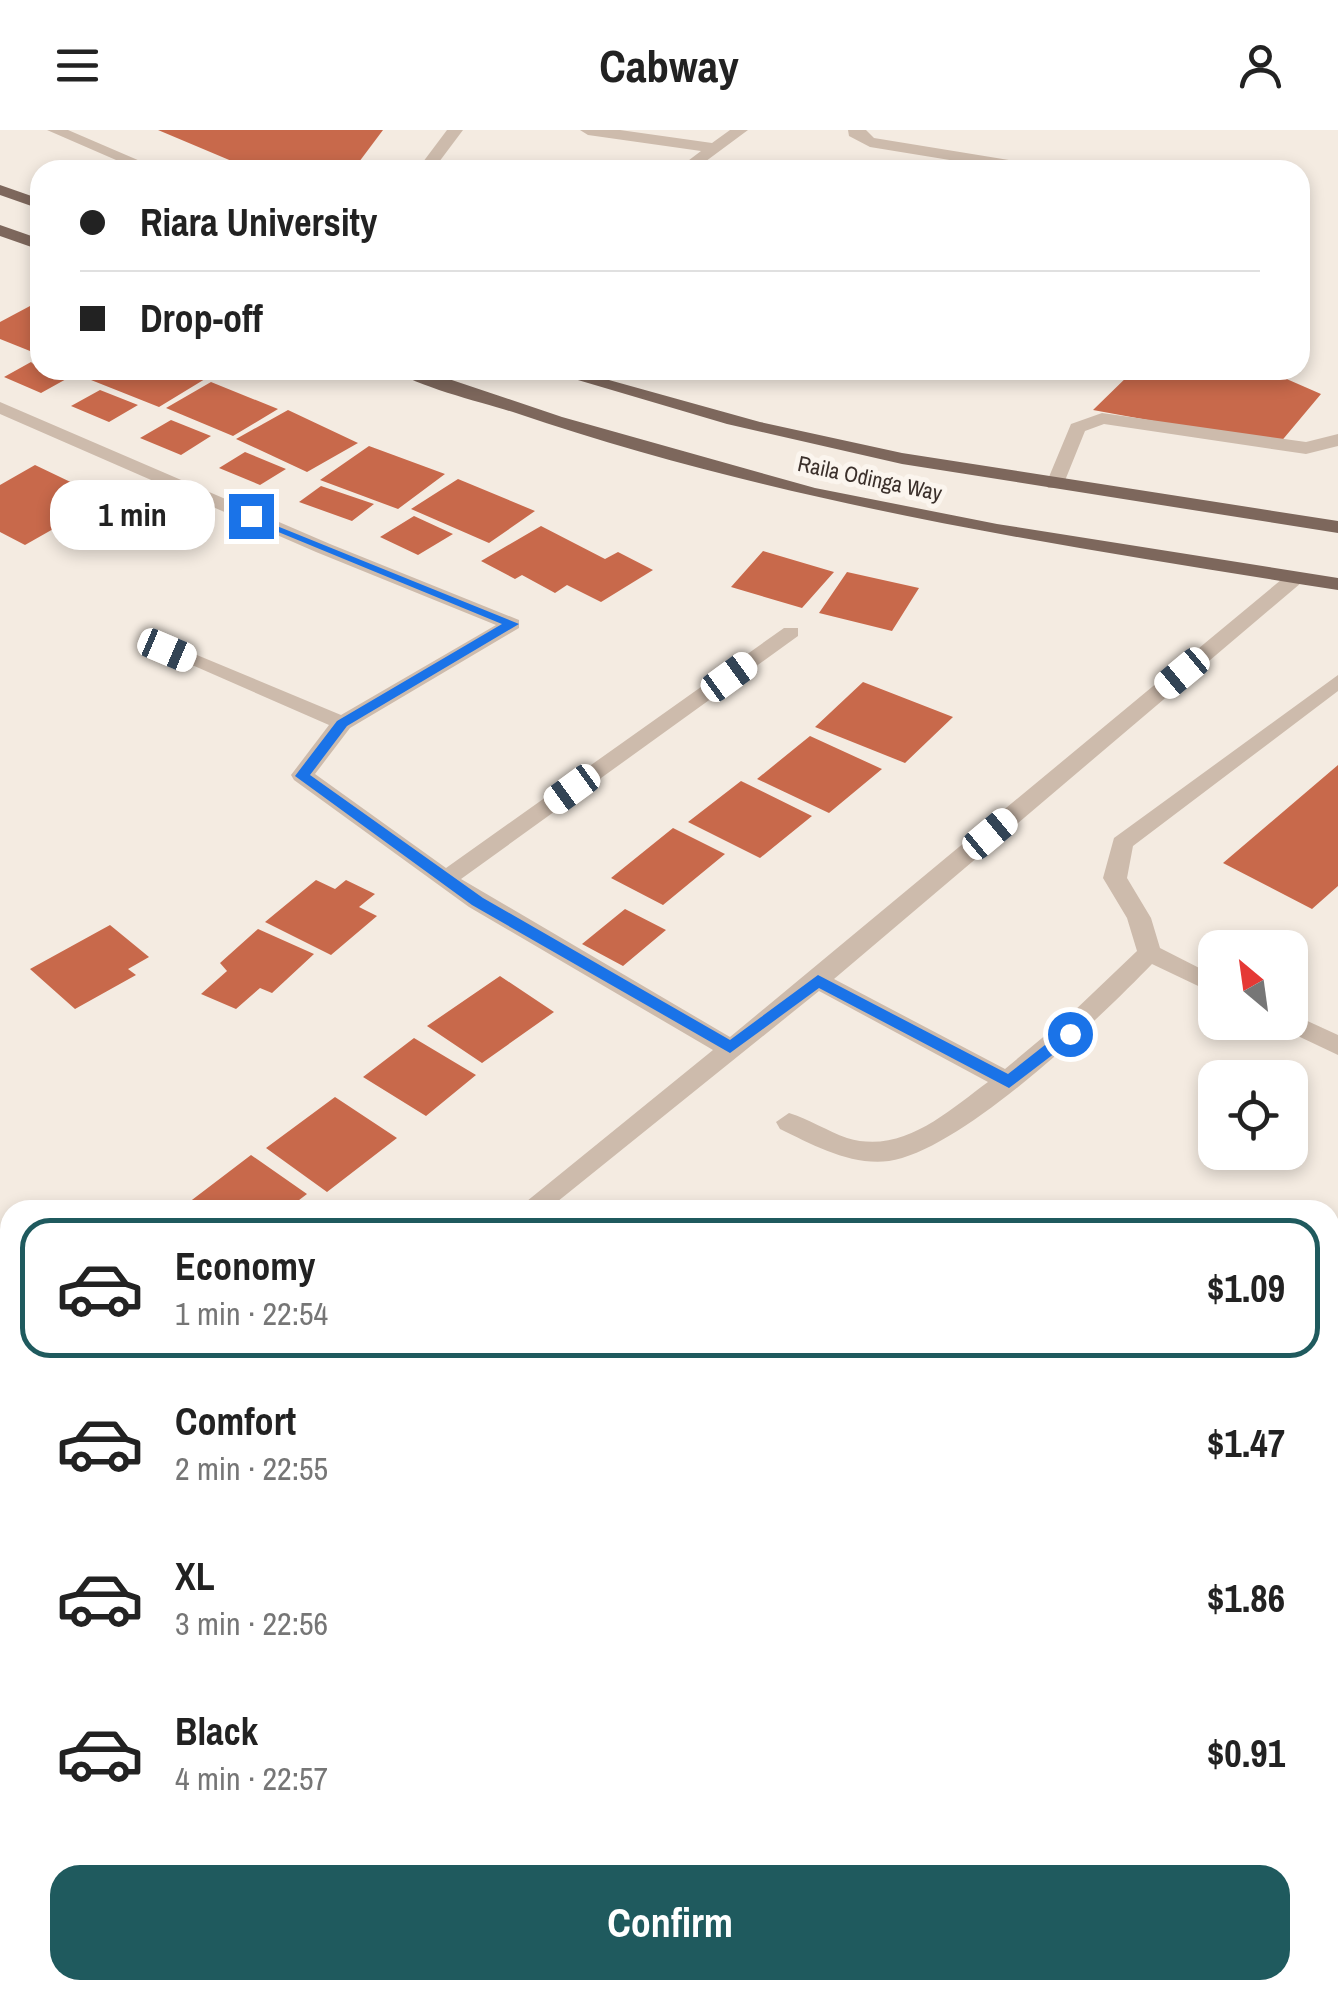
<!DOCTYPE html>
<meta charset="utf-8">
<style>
body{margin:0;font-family:"Archivo Narrow",sans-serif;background:#f2f2f2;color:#222;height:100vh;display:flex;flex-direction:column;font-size:38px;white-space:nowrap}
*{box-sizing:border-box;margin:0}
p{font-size:32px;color:#767676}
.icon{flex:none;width:55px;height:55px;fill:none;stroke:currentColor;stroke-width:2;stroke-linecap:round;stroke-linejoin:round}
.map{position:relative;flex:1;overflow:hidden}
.panel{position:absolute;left:0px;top:1070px;width:1340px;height:800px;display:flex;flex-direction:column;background:#fff;border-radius:30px 30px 0 0;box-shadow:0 5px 15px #0003}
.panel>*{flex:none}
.hud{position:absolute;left:30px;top:30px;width:1280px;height:220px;border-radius:30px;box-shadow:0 5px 15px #0003;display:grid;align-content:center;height:220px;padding:0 50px;background:#fff}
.needle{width:65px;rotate:331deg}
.controls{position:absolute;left:1198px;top:800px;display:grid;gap:20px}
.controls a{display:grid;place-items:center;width:110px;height:110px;border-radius:20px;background:#fff;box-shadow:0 5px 15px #0003;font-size:50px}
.end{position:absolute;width:45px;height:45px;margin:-22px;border:12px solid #1a73e8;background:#fff;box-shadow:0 0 0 5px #fff}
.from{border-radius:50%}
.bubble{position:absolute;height:70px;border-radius:30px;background:#fff;box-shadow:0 5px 15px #0003;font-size:32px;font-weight:700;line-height:70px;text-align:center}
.car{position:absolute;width:30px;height:60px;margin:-30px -15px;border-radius:12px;box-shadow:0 0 8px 2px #0007;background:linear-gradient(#fff 24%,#345 0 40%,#fff 0 76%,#345 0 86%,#fff 0)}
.hud b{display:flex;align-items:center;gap:35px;height:95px;font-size:38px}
.hud b+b{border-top:2px solid #e0e0e0}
.hud i{width:25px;height:25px;background:#222}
ul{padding:18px 0 0;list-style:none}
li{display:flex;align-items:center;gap:30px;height:140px;margin:0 20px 15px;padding:0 30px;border:5px solid transparent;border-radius:30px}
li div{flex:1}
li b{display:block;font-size:38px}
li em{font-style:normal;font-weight:700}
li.active{border-color:#1f5a5e}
li>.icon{width:90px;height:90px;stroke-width:1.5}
.primary-button{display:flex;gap:20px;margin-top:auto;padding:20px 50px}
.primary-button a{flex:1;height:115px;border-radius:30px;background:#1f5a5e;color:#fff;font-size:40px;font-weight:700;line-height:115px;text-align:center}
header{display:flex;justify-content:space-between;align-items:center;height:130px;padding:0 50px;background:#fff;font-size:45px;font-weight:700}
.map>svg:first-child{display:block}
.building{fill:#c8694b}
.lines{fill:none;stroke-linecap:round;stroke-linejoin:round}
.minor{fill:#cdbbac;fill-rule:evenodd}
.major{fill:#7d675c;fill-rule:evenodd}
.route{fill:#1a73e8}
.labels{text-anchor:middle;stroke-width:10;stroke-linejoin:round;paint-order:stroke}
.far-street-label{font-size:22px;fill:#3b302b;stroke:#fbf5ee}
</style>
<header><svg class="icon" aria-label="menu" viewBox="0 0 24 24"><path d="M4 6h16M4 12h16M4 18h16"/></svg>Cabway<svg class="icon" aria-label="person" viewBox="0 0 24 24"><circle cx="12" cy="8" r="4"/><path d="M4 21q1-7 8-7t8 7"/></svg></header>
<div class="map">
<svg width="1338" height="1870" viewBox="0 0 1338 1870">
<rect width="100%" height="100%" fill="#f4ebe1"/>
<path class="building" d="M158,0H383L353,40H253Z
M30,176L40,180V225L0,209V192Z
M31,232L40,240L68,248L41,263L4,247Z
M107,240H181L205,249L159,277L91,250Z
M1134,240H1266L1321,264L1279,314L1093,280Z
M211,252L278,279L233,306L166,278Z
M100,260L138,275L109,292L71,276Z
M288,280L358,313L307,342L236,309Z
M171,290L211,306L181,325L140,308Z
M369,316L445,344L398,379L320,350Z
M245,322L286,339L260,355L219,338Z
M35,335L106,369L25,415L0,402V355Z
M458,349L535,381L489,413L411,379Z
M321,356L374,374L352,391L299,372Z
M414,386L453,404L418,425L380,407Z
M541,396L605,429L618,422L653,440L601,472L567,455L555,463L522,445L515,449L481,431Z
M763,421L834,442L802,478L731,457Z
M847,442L919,458L892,501L819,483Z
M863,552L953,587L905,633L815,597Z
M810,606L882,639L829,683L757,649Z
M1338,635V756L1312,779L1223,733Z
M741,651L812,686L760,728L688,692Z
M673,698L725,724L663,775L611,748Z
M316,750L335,759L346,750L375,764L359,777L377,786L331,825L265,792Z
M625,779L666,800L623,836L582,814Z
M110,795L149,827L128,839L136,845L75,879L30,839Z
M258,799L314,824L272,863L260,858L236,879L201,864L227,841L220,833Z
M500,846L554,882L482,933L427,896Z
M414,908L476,945L426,986L363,947Z
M335,967L397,1008L327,1062L266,1018Z
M251,1025L307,1064L286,1080H190L184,1076Z
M10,1206V1237L0,1230V1215Z
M10,1336V1447L0,1439V1344Z
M0,1444L10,1454V1476L0,1483Z"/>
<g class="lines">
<path class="minor" d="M47,0H68L161,40H139Z
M447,0H463L433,40H417Z
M580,0H620L712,13L730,0H748L694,40H676L701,21L588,5Z
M848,0H866L874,8L1015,31L1023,36L1011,40L870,17L849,6Z
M0,272L330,414L519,490V498L350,598L315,644L446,738L784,498H798V506L461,749L730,907L1287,445H1301V453L834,849L1005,939L1072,883L1137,821L1127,788L1103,748L1114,708L1338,545V561L1133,716L1127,748L1151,788L1160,818L1215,846V864L1152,834C1100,888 961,1021 889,1031C851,1036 813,1015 780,999L776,992L789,983C809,989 827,1001 847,1008C902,1025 947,982 988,952L819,861L547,1080H516L713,920L469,777L294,650L291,645L329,595L151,517L154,513H168L341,585L496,495L316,422L0,284Z
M1102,283L1306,312L1338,304V316L1306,324L1104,294L1085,301L1062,358H1048L1046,354L1071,294Z
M1290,883L1338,905V925L1281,898L1278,892H1290Z
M10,1486V1518L0,1522V1490Z
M361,1860H395L399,1870H365Z"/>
<path class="major" d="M0,55L40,69V79L0,65Z
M0,95L40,109V120L0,106Z
M395,240H422L562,287L815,358L997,394L1338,448V460C1060,416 783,374 516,283C488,274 414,256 395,240Z
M544,240H573L760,292L902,323L1338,391V403L902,334L727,294Z"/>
</g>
<path class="route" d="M247,384L519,494L347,596L310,645L483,768L730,910L818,845L1008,944L1064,900H1076V907L1009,958L819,858L730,923L472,775L295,646L337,591L502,494L247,389Z"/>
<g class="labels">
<g class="far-street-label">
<text transform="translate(870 348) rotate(12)" y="8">Raila Odinga Way</text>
</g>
</g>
</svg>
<div class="controls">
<a><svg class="needle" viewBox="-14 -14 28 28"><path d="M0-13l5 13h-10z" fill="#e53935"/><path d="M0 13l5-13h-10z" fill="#767676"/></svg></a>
<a><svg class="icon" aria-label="locate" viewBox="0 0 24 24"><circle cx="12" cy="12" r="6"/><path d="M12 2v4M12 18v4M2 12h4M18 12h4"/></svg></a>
</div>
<i class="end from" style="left:1070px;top:904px"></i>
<i class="end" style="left:251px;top:386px"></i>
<div class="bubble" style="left:50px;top:350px;width:165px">1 min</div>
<i class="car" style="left:167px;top:520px;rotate:113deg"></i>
<i class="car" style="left:1182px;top:543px;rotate:230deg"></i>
<i class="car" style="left:729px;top:547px;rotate:54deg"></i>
<i class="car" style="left:572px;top:659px;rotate:234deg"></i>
<i class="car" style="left:990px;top:704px;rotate:50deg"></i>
<div class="hud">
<b><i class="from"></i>Riara University</b>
<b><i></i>Drop-off</b>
</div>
<section class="panel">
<ul>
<li class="active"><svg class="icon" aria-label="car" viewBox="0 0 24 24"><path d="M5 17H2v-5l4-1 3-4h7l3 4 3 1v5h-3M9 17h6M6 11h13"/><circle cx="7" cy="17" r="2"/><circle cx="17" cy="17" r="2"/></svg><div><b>Economy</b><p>1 min · 22:54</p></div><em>$1.09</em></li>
<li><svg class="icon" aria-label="car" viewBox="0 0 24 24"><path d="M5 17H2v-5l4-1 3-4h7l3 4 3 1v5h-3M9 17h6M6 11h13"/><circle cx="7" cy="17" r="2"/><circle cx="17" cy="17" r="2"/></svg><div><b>Comfort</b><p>2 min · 22:55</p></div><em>$1.47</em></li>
<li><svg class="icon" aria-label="car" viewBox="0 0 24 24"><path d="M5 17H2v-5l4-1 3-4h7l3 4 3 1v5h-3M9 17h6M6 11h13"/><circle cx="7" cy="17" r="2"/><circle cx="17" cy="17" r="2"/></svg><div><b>XL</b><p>3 min · 22:56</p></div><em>$1.86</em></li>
<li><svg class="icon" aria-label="car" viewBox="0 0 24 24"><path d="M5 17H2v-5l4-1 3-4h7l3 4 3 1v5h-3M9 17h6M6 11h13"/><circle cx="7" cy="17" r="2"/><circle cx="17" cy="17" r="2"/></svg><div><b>Black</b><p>4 min · 22:57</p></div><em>$0.91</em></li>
</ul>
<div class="primary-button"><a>Confirm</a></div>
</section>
</div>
